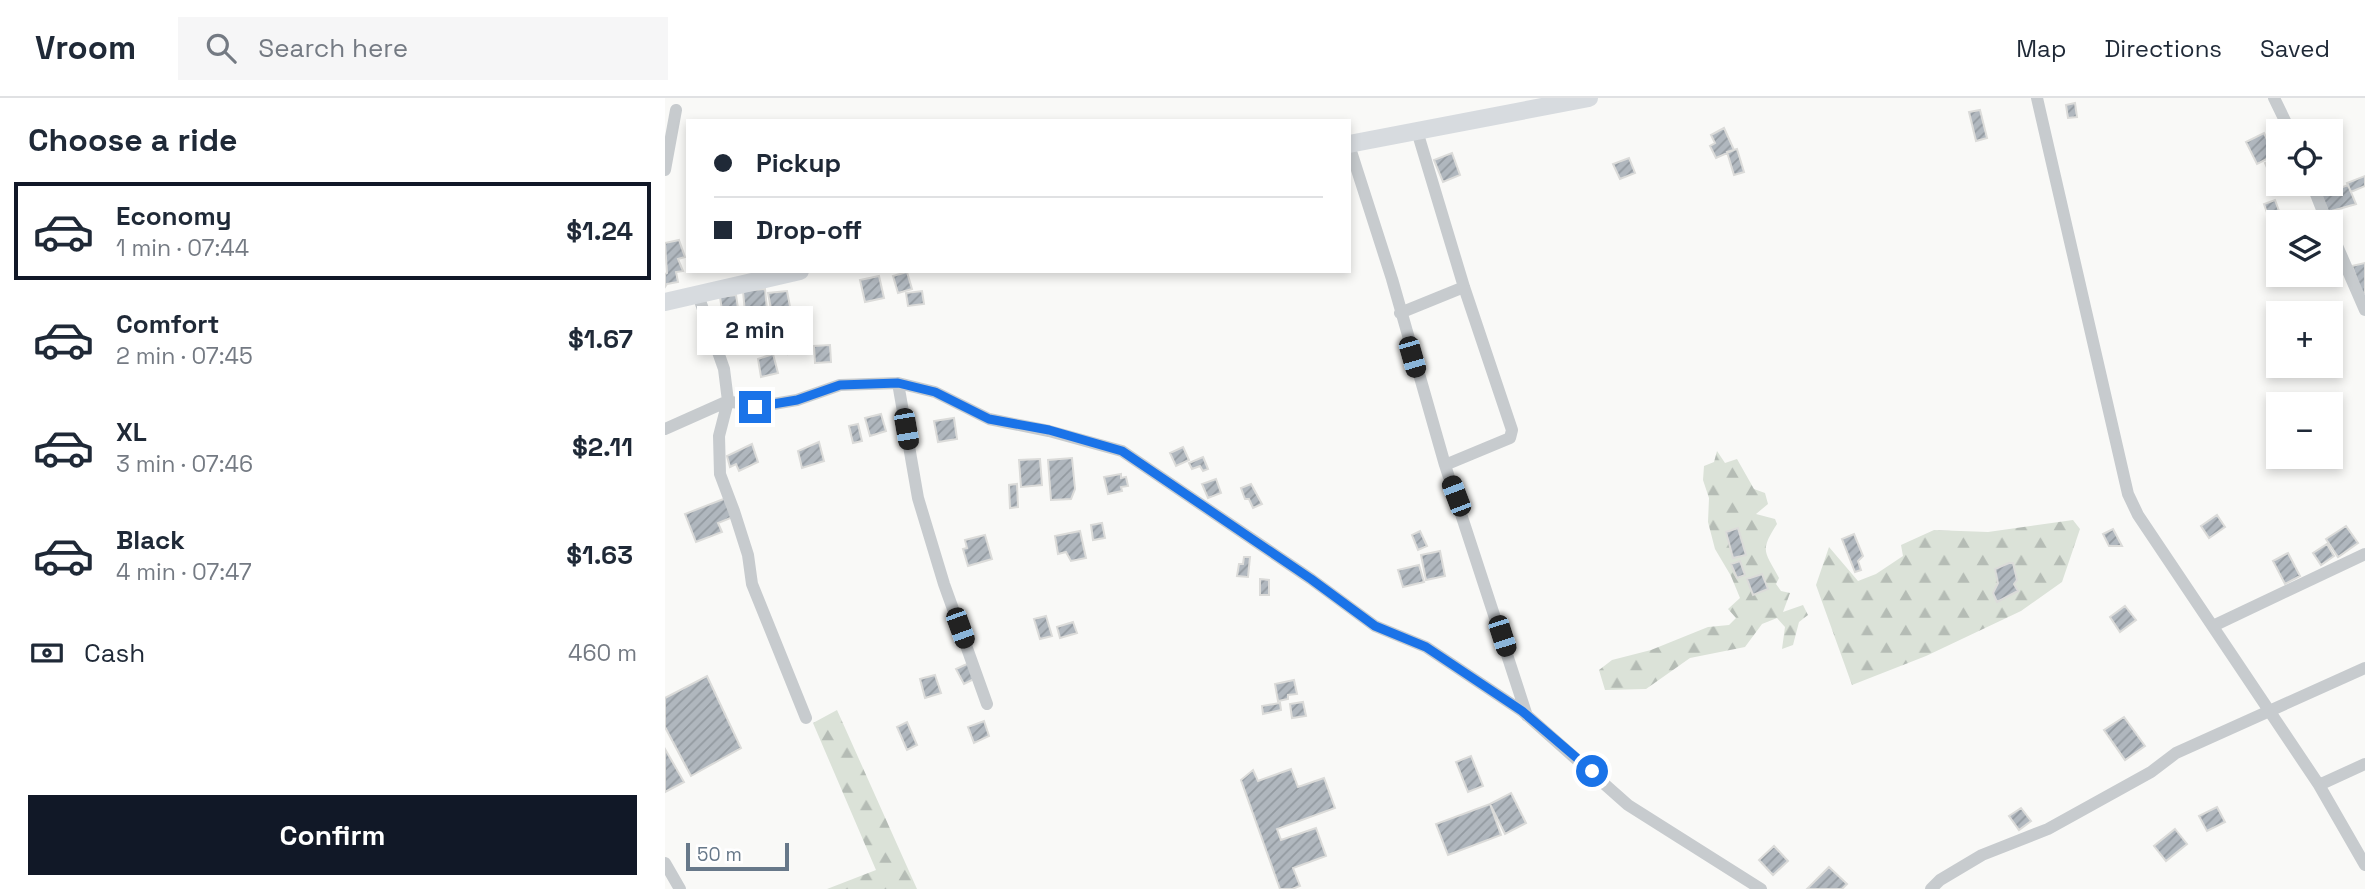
<!DOCTYPE html>
<meta charset="utf-8">
<style>
body{margin:0;font-family:"Space Grotesk",sans-serif;background:#f6f6f7;color:#1f2937;height:100vh;display:flex;flex-direction:column;font-size:26px;white-space:nowrap}
*{box-sizing:border-box;margin:0}
p{font-size:23px;color:#747a83}
.icon{flex:none;width:38px;height:38px;fill:none;stroke:currentColor;stroke-width:2;stroke-linecap:round;stroke-linejoin:round}
.map{position:relative;flex:1;overflow:hidden}
.panel{display:flex;flex-direction:column;background:#fff;width:665px}
.panel>*{flex:none}
.banner{position:absolute;left:21px;top:21px;width:665px;height:154px;border-radius:0px;box-shadow:0 4px 10px #0003;display:grid;align-content:center;height:154px;padding:0 28px;background:#fff}
.controls{position:absolute;left:1601px;top:21px;display:grid;gap:14px}
.controls a{display:grid;place-items:center;width:77px;height:77px;border-radius:0px;background:#fff;box-shadow:0 4px 10px #0003;font-size:35px}
.scale{position:absolute;left:21px;bottom:18px;width:103px;box-sizing:border-box;padding-left:7px;border:4px solid #677889;border-top:0;font-size:19px;line-height:24px;white-space:nowrap;color:#677889;-webkit-text-stroke:5px #fff;paint-order:stroke}
.end{position:absolute;width:32px;height:32px;margin:-16px;border:9px solid #1a73e8;background:#fff;box-shadow:0 0 0 4px #fff}
.from{border-radius:50%}
.bubble{position:absolute;height:49px;border-radius:0px;background:#fff;box-shadow:0 4px 10px #0003;font-size:23px;font-weight:700;line-height:49px;text-align:center}
.car{position:absolute;width:21px;height:42px;margin:-21px -10px;border-radius:9px;box-shadow:0 0 5px 2px #0007;background:linear-gradient(#222 24%,#8ab4d8 0 40%,#222 0 76%,#8ab4d8 0 86%,#222 0)}
.banner b{display:flex;align-items:center;gap:24px;height:66px;font-size:26px}
.banner b+b{border-top:2px solid #e0e1e3}
.banner i{width:18px;height:18px;background:#1f2937}
ul{padding:0;list-style:none}
li{display:flex;align-items:center;gap:21px;height:98px;margin:0 14px 10px;padding:0 14px;border:4px solid transparent;border-radius:0px}
li div{flex:1}
li b{display:block;font-size:26px}
li em{font-style:normal;font-weight:700}
li.active{border-color:#111827}
li>.icon{width:63px;height:63px;stroke-width:1.5}
h2{padding:0 28px;font-size:32px;line-height:84px}
.pay{display:flex;align-items:center;gap:18px;height:77px;padding:0 28px;font-size:26px}
.pay p{margin-inline-start:auto}
.action{display:flex;gap:14px;margin-top:auto;padding:14px 28px}
.action a{flex:1;height:80px;border-radius:0px;background:#111827;color:#fff;font-size:28px;font-weight:700;line-height:80px;text-align:center}
header{display:flex;align-items:center;gap:42px;box-sizing:border-box;height:98px;padding:0 35px;background:#fff;border-bottom:2px solid #e0e1e3}
header strong{font-size:33px}
nav{display:flex;gap:38px;margin-inline-start:auto;font-size:24px}
.search{width:490px;height:63px;background:#f6f6f7;display:flex;align-items:center;gap:18px;box-sizing:border-box;padding:0 24px;border-radius:0px;color:#747a83;font-size:26px}
main{display:flex;flex:1;min-height:0}
.map>svg:first-child{display:block}
.forest{fill:url(#forest-firs)}
.building{fill:url(#building-hatch);stroke:#dbdbd9;stroke-width:2}
.lines{fill:none;stroke-linecap:round;stroke-linejoin:round}
.street{stroke:#c7cbce;stroke-width:12}
.secondary{stroke:#d7dbdf;stroke-width:18}
.route{stroke:#1a73e8;stroke-width:9}
</style>
<header>
<strong>Vroom</strong>
<div class="search"><svg class="icon" aria-label="search" viewBox="0 0 24 24"><circle cx="10" cy="10" r="6"/><path d="M15 15l6 6"/></svg>Search here</div>
<nav><a>Map</a><a>Directions</a><a>Saved</a></nav>
</header>
<main>
<section class="panel">
<h2>Choose a ride</h2>
<ul>
<li class="active"><svg class="icon" aria-label="car" viewBox="0 0 24 24"><path d="M5 17H2v-5l4-1 3-4h7l3 4 3 1v5h-3M9 17h6M6 11h13"/><circle cx="7" cy="17" r="2"/><circle cx="17" cy="17" r="2"/></svg><div><b>Economy</b><p>1 min · 07:44</p></div><em>$1.24</em></li>
<li><svg class="icon" aria-label="car" viewBox="0 0 24 24"><path d="M5 17H2v-5l4-1 3-4h7l3 4 3 1v5h-3M9 17h6M6 11h13"/><circle cx="7" cy="17" r="2"/><circle cx="17" cy="17" r="2"/></svg><div><b>Comfort</b><p>2 min · 07:45</p></div><em>$1.67</em></li>
<li><svg class="icon" aria-label="car" viewBox="0 0 24 24"><path d="M5 17H2v-5l4-1 3-4h7l3 4 3 1v5h-3M9 17h6M6 11h13"/><circle cx="7" cy="17" r="2"/><circle cx="17" cy="17" r="2"/></svg><div><b>XL</b><p>3 min · 07:46</p></div><em>$2.11</em></li>
<li><svg class="icon" aria-label="car" viewBox="0 0 24 24"><path d="M5 17H2v-5l4-1 3-4h7l3 4 3 1v5h-3M9 17h6M6 11h13"/><circle cx="7" cy="17" r="2"/><circle cx="17" cy="17" r="2"/></svg><div><b>Black</b><p>4 min · 07:47</p></div><em>$1.63</em></li>
</ul>
<div class="pay"><svg class="icon" aria-label="cash" viewBox="0 0 24 24"><path d="M3 7h18v10H3z"/><circle cx="12" cy="12" r="2"/></svg>Cash<p>460 m</p></div>
<div class="action"><a>Confirm</a></div>
</section>
<div class="map">
<svg width="1700" height="791" viewBox="0 0 1700 791">
<defs>
<pattern id="forest-firs" width="22" height="20" patternUnits="userSpaceOnUse" patternTransform="scale(1.75)"><rect width="22" height="20" fill="#dbe2d8"/><path d="M5 1l3.5 6h-7zM16 11l3.5 6h-7z" fill="#b5bcb5"/></pattern>
<pattern id="building-hatch" width="6" height="6" patternUnits="userSpaceOnUse" patternTransform="scale(1.75)"><rect width="6" height="6" fill="#b0b7be"/><path d="M-1 1l2-2M0 6l6-6M5 7l2-2" fill="none" stroke="#939aa0"/></pattern>
</defs>
<rect width="100%" height="100%" fill="#f9f9f7"/>
<path class="forest" d="M1052,353L1060,365L1072,361L1089,391L1100,395L1103,406L1091,416L1110,421L1112,426C1094,454 1100,453 1114,480L1111,486L1116,493L1125,495L1118,514L1138,507L1143,517L1134,524L1128,547L1117,551L1120,529L1112,520L1097,526L1080,549L1025,560L981,591L940,592L934,572L947,562L986,552L1043,529L1064,527L1071,520L1063,511L1075,500L1066,478L1050,451L1043,424L1044,400L1038,382L1039,368L1049,364Z
M1408,422L1415,431L1397,484L1356,513L1261,558L1187,587L1151,487L1164,449L1193,483L1211,476L1238,458L1236,447L1269,432L1323,434Z
M172,612L252,791H162L211,772L148,625Z"/>
<path class="building" d="M1410,5L1412,19L1403,20L1401,7Z
M1315,12L1322,40L1311,43L1304,14Z
M1059,30L1069,52L1051,60L1045,48L1050,45L1046,37Z
M1599,35L1603,44L1614,39V55L1592,66L1581,44Z
M1072,51L1079,74L1069,77L1062,54Z
M787,55L795,77L778,84L769,62Z
M1614,59V80L1608,83L1600,65Z
M964,60L970,75L955,81L948,66Z
M1700,78V88L1686,94L1682,85Z
M1683,87L1691,106L1663,114L1656,97Z
M1610,102L1618,124H1614V130L1608,132L1599,106Z
M14,142L20,159L13,161L18,173L11,174L13,184L2,186L0,189V176L2,175L0,145Z
M1700,165V195L1697,196L1687,168Z
M242,174L247,191L233,195L228,178Z
M214,178L219,200L200,204L195,182Z
M100,191L103,222L90,223L89,214L80,215L78,193Z
M122,193L127,219L108,222L103,195Z
M257,193L259,206L243,208L241,195Z
M71,197L74,217L58,219L55,199Z
M133,229L140,252L123,256L119,231Z
M165,247L166,264L150,265L149,248Z
M108,256L113,275L96,279L93,261Z
M216,316L221,333L205,338L200,320Z
M289,320L292,341L273,344L269,323Z
M193,326L197,343L188,345L184,328Z
M154,344L159,363L137,370L133,353Z
M87,346L93,364L74,373L71,366L65,369L62,358Z
M518,349L524,362L511,368L505,355Z
M538,359L543,371L538,373L535,368L527,371L524,365Z
M407,360L410,391L406,401L386,402L383,362Z
M375,361L377,387L356,389L354,362Z
M456,376V380L461,379L463,388L456,389L457,393L443,396L439,379Z
M551,381L556,395L543,400L537,386Z
M352,386L353,409L345,410L344,387Z
M586,386L597,406L588,410L584,401H580L576,390Z
M61,400L68,419L53,425L57,434L31,444L20,416Z
M1552,417L1560,429L1544,440L1536,428Z
M437,425L440,440L428,442L426,427Z
M1681,428L1693,445L1673,459L1661,441Z
M1073,430L1081,457L1068,460L1061,434Z
M1448,431L1457,448H1444L1438,436Z
M415,433L421,460L406,463L401,454L393,456L390,438Z
M755,433L762,448L753,452L747,437Z
M1189,436L1198,458L1193,463L1196,472L1190,474L1177,441Z
M320,437L327,461L303,468L298,451L302,450L300,442Z
M1662,446L1669,458L1656,467L1648,455Z
M775,453L780,478L761,482L756,457Z
M1623,455L1635,478L1620,486L1608,463Z
M579,459H585L583,479L572,478L574,466H578Z
M1075,463L1080,477L1072,480L1066,466Z
M1344,465H1348L1352,482L1349,486L1353,493L1332,504L1328,495L1333,485L1330,471Z
M754,467L759,484L738,489L733,472Z
M1097,476L1103,491L1088,497L1082,481Z
M595,481L604,482V497H595Z
M1460,508L1471,522L1455,534L1445,519Z
M381,518L387,538L375,541L369,521Z
M408,524L412,535L395,540L392,529Z
M304,565L311,580L299,586L291,571Z
M270,577L276,595L260,600L255,581Z
M42,578L76,650L26,678L0,629V600Z
M629,582L632,596L623,597V601L613,603L610,586Z
M638,604L641,618L627,620L625,606Z
M615,605L616,612L598,616L597,608Z
M1459,619L1480,648L1460,662L1439,632Z
M319,623L324,638L309,645L303,629Z
M242,624L252,647L242,652L232,629Z
M0,651L19,684L0,694Z
M806,658L818,688L803,694L791,664Z
M626,671L633,689L659,680L670,710L612,731L616,742L651,730L661,758L628,770L635,788L627,791H615L576,682L588,672L593,683Z
M846,695L861,725L840,736L825,706Z
M825,706L836,737L783,757L771,726Z
M1552,709L1560,724L1542,733L1534,718Z
M1356,710L1366,723L1354,732L1344,718Z
M1510,731L1522,746L1501,763L1489,748Z
M1109,748L1123,763L1108,777L1094,762Z
M1164,769L1182,786L1177,791H1142Z"/>
<g class="lines">
<path class="street" d="M1372,0L1463,396L1473,417L1654,687L1700,767
M1609,0L1625,33
M752,33L799,189L847,332L845,340L780,367
M684,47L727,181L780,367L862,618
M0,72L11,12
M1647,86L1662,124
M1666,134L1700,212
M735,215L799,189
M233,285L253,400L279,486L322,606
M0,331L63,303L59,271L33,197
M1548,528L1700,456
M141,620L87,486L83,457L69,413L55,376L54,338L63,303L90,309L132,302L175,287L233,285L270,294L324,321L384,333L457,353L646,481L710,528L761,549L857,613L963,707L1096,791
M1654,687L1700,666
M0,765L15,791
M1266,791L1275,782L1317,757L1383,731L1486,674L1511,655L1700,570"/>
<path class="secondary" d="M684,46L924,0
M0,204L135,173"/>
</g>
<g class="lines">
<path class="route" d="M90,309L132,302L175,287L233,285L270,294L324,321L384,332L457,353L646,481L710,528L761,549L857,613L927,673"/>
</g>
</svg>
<div class="controls">
<a><svg class="icon" aria-label="locate" viewBox="0 0 24 24"><circle cx="12" cy="12" r="6"/><path d="M12 2v4M12 18v4M2 12h4M18 12h4"/></svg></a>
<a><svg class="icon" aria-label="layers" viewBox="0 0 24 24"><path d="M12 4l9 5-9 5-9-5zM3 14l9 5 9-5"/></svg></a>
<a>+</a>
<a>−</a>
</div>
<div class="scale">50 m</div>
<i class="end from" style="left:927px;top:673px"></i>
<i class="end" style="left:90px;top:309px"></i>
<div class="bubble" style="left:32px;top:208px;width:116px">2 min</div>
<i class="car" style="left:747px;top:259px;rotate:164deg"></i>
<i class="car" style="left:241px;top:331px;rotate:170deg"></i>
<i class="car" style="left:791px;top:398px;rotate:339deg"></i>
<i class="car" style="left:295px;top:530px;rotate:160deg"></i>
<i class="car" style="left:837px;top:538px;rotate:162deg"></i>
<div class="banner">
<b><i class="from"></i>Pickup</b>
<b><i></i>Drop-off</b>
</div>
</div>
</main>
